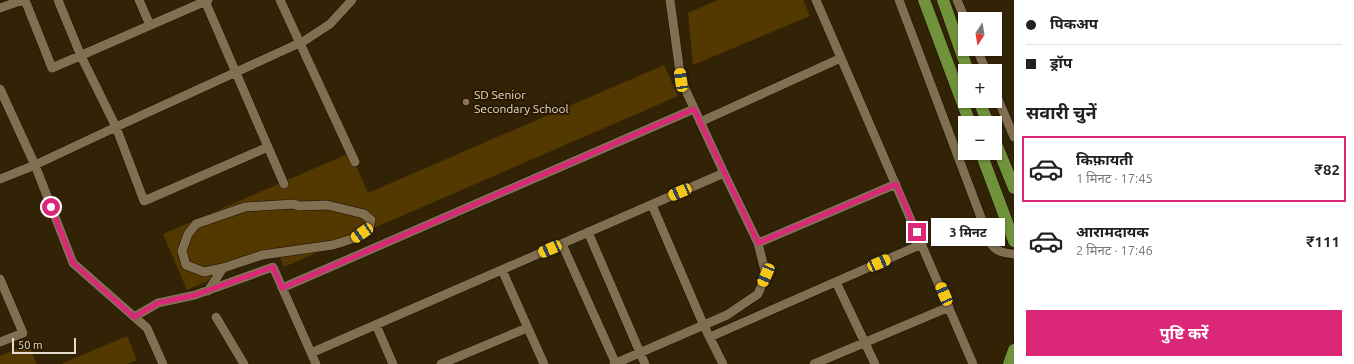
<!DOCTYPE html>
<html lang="hi">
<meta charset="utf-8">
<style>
body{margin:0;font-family:Ubuntu,"Noto Sans Devanagari",sans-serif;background:#f6f6f6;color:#222;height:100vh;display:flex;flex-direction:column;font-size:15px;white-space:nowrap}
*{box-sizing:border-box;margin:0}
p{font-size:13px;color:#767676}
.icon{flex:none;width:22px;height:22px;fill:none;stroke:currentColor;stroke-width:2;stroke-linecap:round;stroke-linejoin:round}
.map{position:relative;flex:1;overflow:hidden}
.side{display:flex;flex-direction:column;background:#fff;width:340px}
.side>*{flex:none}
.banner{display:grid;align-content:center;height:88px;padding:0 12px;background:#fff}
.needle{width:26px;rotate:192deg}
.controls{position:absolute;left:958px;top:12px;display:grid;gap:8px}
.controls a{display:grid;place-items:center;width:44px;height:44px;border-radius:0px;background:#fff;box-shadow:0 1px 3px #0004;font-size:20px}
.scale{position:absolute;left:12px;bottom:10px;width:64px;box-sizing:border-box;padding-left:4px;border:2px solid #e5dbcc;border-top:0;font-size:11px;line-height:14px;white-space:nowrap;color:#e5dbcc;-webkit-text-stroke:3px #281900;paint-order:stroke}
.end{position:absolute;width:18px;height:18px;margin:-9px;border:5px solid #db2777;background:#fff;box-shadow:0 0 0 2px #fff}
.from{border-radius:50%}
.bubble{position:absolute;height:28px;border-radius:0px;background:#fff;box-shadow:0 1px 3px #0004;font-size:13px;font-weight:700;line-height:28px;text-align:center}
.car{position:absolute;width:12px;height:24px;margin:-12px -6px;border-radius:5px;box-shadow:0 0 3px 1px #0007;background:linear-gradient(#f5c518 24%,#345 0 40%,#f5c518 0 76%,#345 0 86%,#f5c518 0)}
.banner b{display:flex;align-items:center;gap:14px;height:38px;font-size:15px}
.banner b+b{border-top:1px solid #e0e0e0}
.banner i{width:10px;height:10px;background:#222}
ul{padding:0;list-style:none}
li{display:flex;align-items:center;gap:12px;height:66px;margin:0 8px 6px;padding:0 4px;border:2px solid transparent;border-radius:0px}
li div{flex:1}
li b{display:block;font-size:15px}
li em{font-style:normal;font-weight:700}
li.current{border-color:#db2777}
li>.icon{width:36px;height:36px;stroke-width:1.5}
h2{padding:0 12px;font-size:18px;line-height:48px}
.cta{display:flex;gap:8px;margin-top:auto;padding:8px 12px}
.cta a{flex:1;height:46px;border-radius:0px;background:#db2777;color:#fff;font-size:16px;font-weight:700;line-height:46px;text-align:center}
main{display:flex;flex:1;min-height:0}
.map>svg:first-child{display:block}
.green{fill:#533900}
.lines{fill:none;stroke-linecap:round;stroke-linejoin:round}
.minor-casing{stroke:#180d00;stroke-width:10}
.major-casing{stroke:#180d00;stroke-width:13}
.minor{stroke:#806f51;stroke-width:9}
.major{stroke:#6f923b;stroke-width:12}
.route{stroke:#db2777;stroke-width:5}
.education-dot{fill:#8d6e63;stroke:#281900;stroke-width:1.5}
.labels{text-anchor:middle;stroke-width:4;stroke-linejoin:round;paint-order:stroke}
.poi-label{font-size:12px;fill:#e5dbcc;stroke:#281900;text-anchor:start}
</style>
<main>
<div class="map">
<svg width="1014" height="364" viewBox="0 0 1014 364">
<rect width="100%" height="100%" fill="#322306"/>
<path class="green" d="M718,0H803L810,16L693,65L688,13Z
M664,65L678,96L284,267L277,251L187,290L163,234L350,153L368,193Z
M127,336L137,360L127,364H61Z
M28,344L37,364H0V356Z"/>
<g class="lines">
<defs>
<path id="minor" d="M25,0L52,68L208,0
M58,0L81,56L116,127L144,201L268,147
M139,0L150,25
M280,0L355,162
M816,0L973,364
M899,0L991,244C997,252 1004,253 1014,254
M957,0L965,19
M205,1L284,184
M0,8L23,0
M977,49L986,71
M0,89L35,165L73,263L147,328L163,364
M995,92L1014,137
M700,122L841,58
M0,179L35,165L116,127L304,41L330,24L352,0
M652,205L704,326L723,364
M588,232L645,364
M758,243L896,184
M562,244L616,364
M502,270L544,364
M0,279L23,333L0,342
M836,282L875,364
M282,288L694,109
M208,291L223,268L262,255L333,245L355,238L369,228L371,220L364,214L327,205L299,206L294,204L245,207L196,224L188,234L182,251L186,265L204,272L223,268
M134,317L158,303L195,295L273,267L316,364
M216,317L244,364
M376,325L393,364
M710,337L922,244
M311,353L724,173
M441,364L527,328
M614,364L727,315L758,294L766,275L758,243L724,173L681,80L670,0
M814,364L949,307"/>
<path id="major" d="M924,0L970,123
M943,0L968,71
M979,101L988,123
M995,141L1014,188
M981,153L1014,241
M1009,364L1014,350"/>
</defs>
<use href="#minor" class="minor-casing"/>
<use href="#major" class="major-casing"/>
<use href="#minor" class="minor"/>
<use href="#major" class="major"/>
</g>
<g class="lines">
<path class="route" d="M51,207L73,263L134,317L158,303L195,295L273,267L282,288L694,109L758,243L896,184L917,232"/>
</g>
<circle class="education-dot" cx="466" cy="102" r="4"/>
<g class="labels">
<g class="poi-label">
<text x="474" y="99">SD Senior<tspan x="474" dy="14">Secondary School</tspan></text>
</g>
</g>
</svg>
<div class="controls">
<a><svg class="needle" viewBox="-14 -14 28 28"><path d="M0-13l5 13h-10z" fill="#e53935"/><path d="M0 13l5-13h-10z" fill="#767676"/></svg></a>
<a>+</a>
<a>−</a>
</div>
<div class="scale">50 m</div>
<i class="end from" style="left:51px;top:207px"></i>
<i class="end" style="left:917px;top:232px"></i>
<div class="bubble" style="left:931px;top:218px;width:74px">3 मिनट</div>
<i class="car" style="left:681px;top:80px;rotate:352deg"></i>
<i class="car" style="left:680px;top:192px;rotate:246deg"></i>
<i class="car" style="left:362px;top:233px;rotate:235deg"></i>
<i class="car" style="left:550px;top:249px;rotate:246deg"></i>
<i class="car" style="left:879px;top:263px;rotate:66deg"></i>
<i class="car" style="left:766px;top:275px;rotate:203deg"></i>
<i class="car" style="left:944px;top:294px;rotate:337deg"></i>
</div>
<section class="side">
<div class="banner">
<b><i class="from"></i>पिकअप</b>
<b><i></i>ड्रॉप</b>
</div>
<h2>सवारी चुनें</h2>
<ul>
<li class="current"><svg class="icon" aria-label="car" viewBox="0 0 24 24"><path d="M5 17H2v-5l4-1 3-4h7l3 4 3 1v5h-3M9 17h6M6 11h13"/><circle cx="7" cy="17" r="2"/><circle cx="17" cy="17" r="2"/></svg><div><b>किफ़ायती</b><p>1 मिनट · 17:45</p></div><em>₹82</em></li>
<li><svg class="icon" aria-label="car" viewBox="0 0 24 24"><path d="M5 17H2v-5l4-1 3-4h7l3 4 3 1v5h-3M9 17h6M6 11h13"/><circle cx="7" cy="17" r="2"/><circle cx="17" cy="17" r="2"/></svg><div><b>आरामदायक</b><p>2 मिनट · 17:46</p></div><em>₹111</em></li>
</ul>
<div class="cta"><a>पुष्टि करें</a></div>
</section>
</main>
